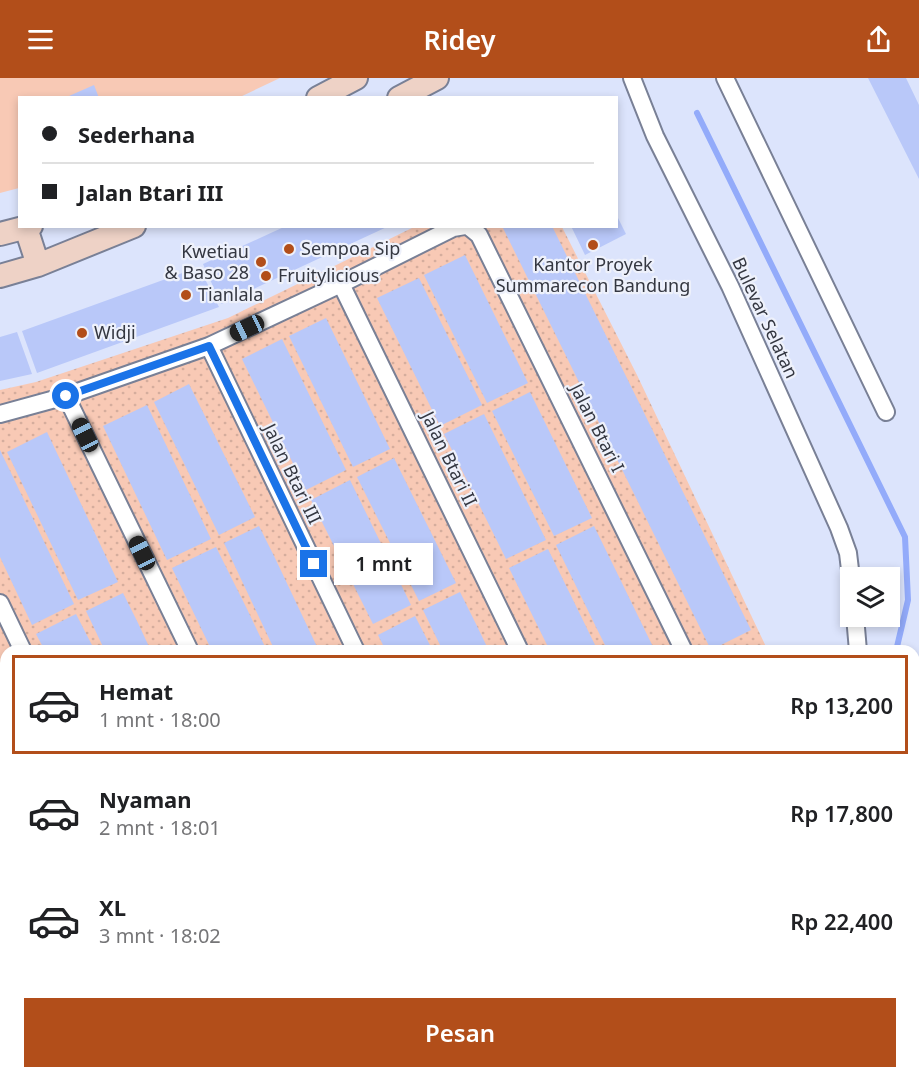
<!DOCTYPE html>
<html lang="id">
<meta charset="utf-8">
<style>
body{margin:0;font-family:"Noto Sans",sans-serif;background:#f6f6f6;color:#202124;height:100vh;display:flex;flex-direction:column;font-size:22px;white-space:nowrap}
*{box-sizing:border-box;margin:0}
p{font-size:20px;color:#757577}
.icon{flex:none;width:33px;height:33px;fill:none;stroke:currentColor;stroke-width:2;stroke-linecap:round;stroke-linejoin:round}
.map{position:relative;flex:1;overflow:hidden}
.sheet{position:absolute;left:0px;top:567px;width:920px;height:434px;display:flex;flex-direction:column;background:#fff;border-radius:18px 18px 0 0;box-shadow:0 3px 9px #0003}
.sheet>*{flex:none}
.banner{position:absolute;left:18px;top:18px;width:600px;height:132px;border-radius:0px;box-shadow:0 3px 9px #0003;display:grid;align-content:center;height:132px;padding:0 24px;background:#fff}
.fabs{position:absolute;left:840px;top:489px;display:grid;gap:12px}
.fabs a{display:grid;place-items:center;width:60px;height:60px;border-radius:0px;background:#fff;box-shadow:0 3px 9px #0003;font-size:30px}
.end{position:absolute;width:27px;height:27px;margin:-14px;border:8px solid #1a73e8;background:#fff;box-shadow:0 0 0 3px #fff}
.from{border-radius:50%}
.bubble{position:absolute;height:42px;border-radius:0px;background:#fff;box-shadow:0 3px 9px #0003;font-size:20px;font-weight:600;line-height:42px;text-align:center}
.car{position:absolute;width:18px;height:36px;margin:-18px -9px;border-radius:8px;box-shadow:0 0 4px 2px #0007;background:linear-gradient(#222 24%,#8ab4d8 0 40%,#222 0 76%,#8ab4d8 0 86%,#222 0)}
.banner b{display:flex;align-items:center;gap:21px;height:57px;font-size:22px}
.banner b+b{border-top:2px solid #e0e0e0}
.banner i{width:15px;height:15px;background:#202124}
ul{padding:10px 0 0;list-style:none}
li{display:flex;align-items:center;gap:18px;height:99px;margin:0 12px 9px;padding:0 12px;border:3px solid transparent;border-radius:0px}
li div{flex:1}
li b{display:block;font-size:22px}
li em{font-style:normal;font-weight:600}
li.selected{border-color:#b24e1a}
li>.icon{width:54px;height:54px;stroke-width:1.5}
.action{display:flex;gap:12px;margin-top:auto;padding:12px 24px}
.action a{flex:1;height:69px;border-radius:0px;background:#b24e1a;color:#fff;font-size:24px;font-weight:600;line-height:69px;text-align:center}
header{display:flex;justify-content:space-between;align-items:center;height:78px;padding:0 24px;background:#b24e1a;color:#fff;font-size:27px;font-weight:600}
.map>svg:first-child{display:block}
.grass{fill:url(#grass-dots)}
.green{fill:#f8c9b5}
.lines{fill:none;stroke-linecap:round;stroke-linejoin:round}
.stream{stroke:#93abfa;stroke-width:6}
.building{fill:#b9c8f9}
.street-casing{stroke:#798096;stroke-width:20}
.secondary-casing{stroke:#798096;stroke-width:26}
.street{stroke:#fff;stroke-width:16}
.secondary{stroke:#eed2c6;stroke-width:22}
.route{stroke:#1a73e8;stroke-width:8}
.poi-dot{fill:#b24e1a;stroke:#eef1fb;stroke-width:2}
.labels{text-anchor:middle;stroke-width:4.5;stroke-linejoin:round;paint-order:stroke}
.poi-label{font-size:18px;fill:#343741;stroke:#eef1fb;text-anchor:start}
.street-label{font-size:18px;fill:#343741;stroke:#eef1fb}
</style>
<header><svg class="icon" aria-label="menu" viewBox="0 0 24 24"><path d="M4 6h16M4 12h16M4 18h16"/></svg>Ridey<svg class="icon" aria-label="share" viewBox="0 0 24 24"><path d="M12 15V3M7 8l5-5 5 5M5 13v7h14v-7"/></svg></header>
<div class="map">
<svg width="919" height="1000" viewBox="0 0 919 1000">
<defs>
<pattern id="grass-dots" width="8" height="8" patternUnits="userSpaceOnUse" patternTransform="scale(1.5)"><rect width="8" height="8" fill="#f8c9b5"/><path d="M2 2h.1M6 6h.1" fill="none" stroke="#d5ad9d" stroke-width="1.8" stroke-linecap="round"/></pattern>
</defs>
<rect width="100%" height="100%" fill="#dce4fc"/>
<path class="grass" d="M414,149H562L637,297L768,573H6V960L0,962V312L36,304L228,240Z
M914,869L919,880V1000H45L57,994H914Z"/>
<path class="green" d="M0,0H280L240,19L20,20L19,110L0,115Z"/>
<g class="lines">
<path class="stream" d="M697,35L905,459L908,522L896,573
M914,661L915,669L919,670"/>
</g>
<path class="building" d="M868,0H906L919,27V101Z
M94,7L99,20H70L69,18Z
M616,136L626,156L585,177L571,148H616Z
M286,148H389L221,226L203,186Z
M502,148H552L751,552L711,572Z
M465,177L528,305L487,325L424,197Z
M199,189L219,229L37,295L22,253Z
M419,200L482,327L440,348L377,220Z
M326,240L390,371L353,389L289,258Z
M17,254L32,296L0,303V259Z
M282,261L346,392L306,412L242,281Z
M189,306L255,439L219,457L154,324Z
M530,314L592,440L554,458L492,333Z
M147,327L211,461L167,482L103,348Z
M484,336L546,462L506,481L444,356Z
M47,354L118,504L78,522L7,374Z
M0,372L74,526L32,547L0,479Z
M394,380L456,505L419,523L357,399Z
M350,402L411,527L373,546L311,422Z
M259,448L275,480L319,573H275L224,465Z
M594,448L621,503L655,573H608L596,549L556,467Z
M216,469L247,531L267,573H212L172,490Z
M548,471L575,526L598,573H550L509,490Z
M460,514L476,546L489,573H443L439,565L423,532Z
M123,515L138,545L151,573H105L86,533Z
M76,536L95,573H45L36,556Z
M415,538L433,573H386L378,557Z
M0,600L6,612V705L0,694Z
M6,736V818L0,806V740Z
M914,883L919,894V981L914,970Z
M347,994H367L369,1000H336Z
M528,994H569L572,1000H531Z
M624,994H665L667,1000H627Z
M673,994H714L717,1000H676Z
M772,994H816L818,1000H775Z
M824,994H866L869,1000H827Z"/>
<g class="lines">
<defs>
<path id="street" d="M632,0L655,58L730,208L839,450L848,475L851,500
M725,0L886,334
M468,148L479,157L684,573
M341,206L520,573
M209,268L356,573
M66,318L190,573
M0,336L66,318L209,268L341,206L453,150L465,148
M0,525L23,573
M855,538L858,573
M914,729L919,739
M0,870L6,882
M0,940L6,937
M137,994L140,1000
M199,994L216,1000
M294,994L297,1000
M596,994L599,1000
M742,994L745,1000
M896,994L899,1000
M84,1000L97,994
M242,1000L263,997L270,994"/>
<path id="secondary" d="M318,20L356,0
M399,20L437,0
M26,150L38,187
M0,156L31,148
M0,198L38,187L134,148
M0,980L6,977
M12,1000L24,994"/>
</defs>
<use href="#street" class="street-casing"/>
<use href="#secondary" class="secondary-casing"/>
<use href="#street" class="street"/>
<use href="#secondary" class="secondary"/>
</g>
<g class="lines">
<path class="route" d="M66,318L209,268L314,486"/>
</g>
<g class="poi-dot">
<circle cx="593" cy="167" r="6"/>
<circle cx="289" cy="171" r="6"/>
<circle cx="261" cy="184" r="6"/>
<circle cx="266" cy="198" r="6"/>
<circle cx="186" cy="217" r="6"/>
<circle cx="82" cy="255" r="6"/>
</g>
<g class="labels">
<g class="poi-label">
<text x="301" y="177">Sempoa Sip</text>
<text x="249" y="180" text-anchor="end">Kwetiau<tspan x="249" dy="21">&amp; Baso 28</tspan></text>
<text x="593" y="193" text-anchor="middle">Kantor Proyek<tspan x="593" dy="21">Summarecon Bandung</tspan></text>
<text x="278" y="204">Fruitylicious</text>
<text x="198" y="223">Tianlala</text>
<text x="94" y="261">Widji</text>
</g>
<g class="street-label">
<text transform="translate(765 240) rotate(65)" y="6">Bulevar Selatan</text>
<text transform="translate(597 350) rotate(63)" y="6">Jalan Btari I</text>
<text transform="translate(449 381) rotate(64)" y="6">Jalan Btari II</text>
<text transform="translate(292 396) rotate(64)" y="6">Jalan Btari III</text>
</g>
</g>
</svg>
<div class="fabs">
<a><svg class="icon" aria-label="layers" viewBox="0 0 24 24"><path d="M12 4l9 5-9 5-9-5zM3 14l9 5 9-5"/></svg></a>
</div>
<i class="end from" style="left:66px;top:318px"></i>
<i class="end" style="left:314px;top:486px"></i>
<div class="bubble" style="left:334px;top:465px;width:99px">1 mnt</div>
<i class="car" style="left:247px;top:250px;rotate:245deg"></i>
<i class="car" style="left:85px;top:357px;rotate:334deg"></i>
<i class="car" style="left:142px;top:475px;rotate:334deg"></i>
<div class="banner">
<b><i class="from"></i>Sederhana</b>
<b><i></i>Jalan Btari III</b>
</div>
<section class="sheet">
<ul>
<li class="selected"><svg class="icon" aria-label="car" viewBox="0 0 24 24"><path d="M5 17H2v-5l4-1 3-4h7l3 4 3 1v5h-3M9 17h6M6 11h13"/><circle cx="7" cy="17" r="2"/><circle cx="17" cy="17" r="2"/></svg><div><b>Hemat</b><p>1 mnt · 18:00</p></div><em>Rp 13,200</em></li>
<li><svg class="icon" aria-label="car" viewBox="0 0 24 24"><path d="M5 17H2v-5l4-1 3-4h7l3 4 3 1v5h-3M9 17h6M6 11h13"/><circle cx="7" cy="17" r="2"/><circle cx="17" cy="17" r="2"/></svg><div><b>Nyaman</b><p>2 mnt · 18:01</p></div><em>Rp 17,800</em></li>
<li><svg class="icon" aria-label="car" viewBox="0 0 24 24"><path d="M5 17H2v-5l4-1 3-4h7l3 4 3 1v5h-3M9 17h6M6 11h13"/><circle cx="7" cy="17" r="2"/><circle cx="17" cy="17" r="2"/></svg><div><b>XL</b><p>3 mnt · 18:02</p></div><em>Rp 22,400</em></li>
</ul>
<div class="action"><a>Pesan</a></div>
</section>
</div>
